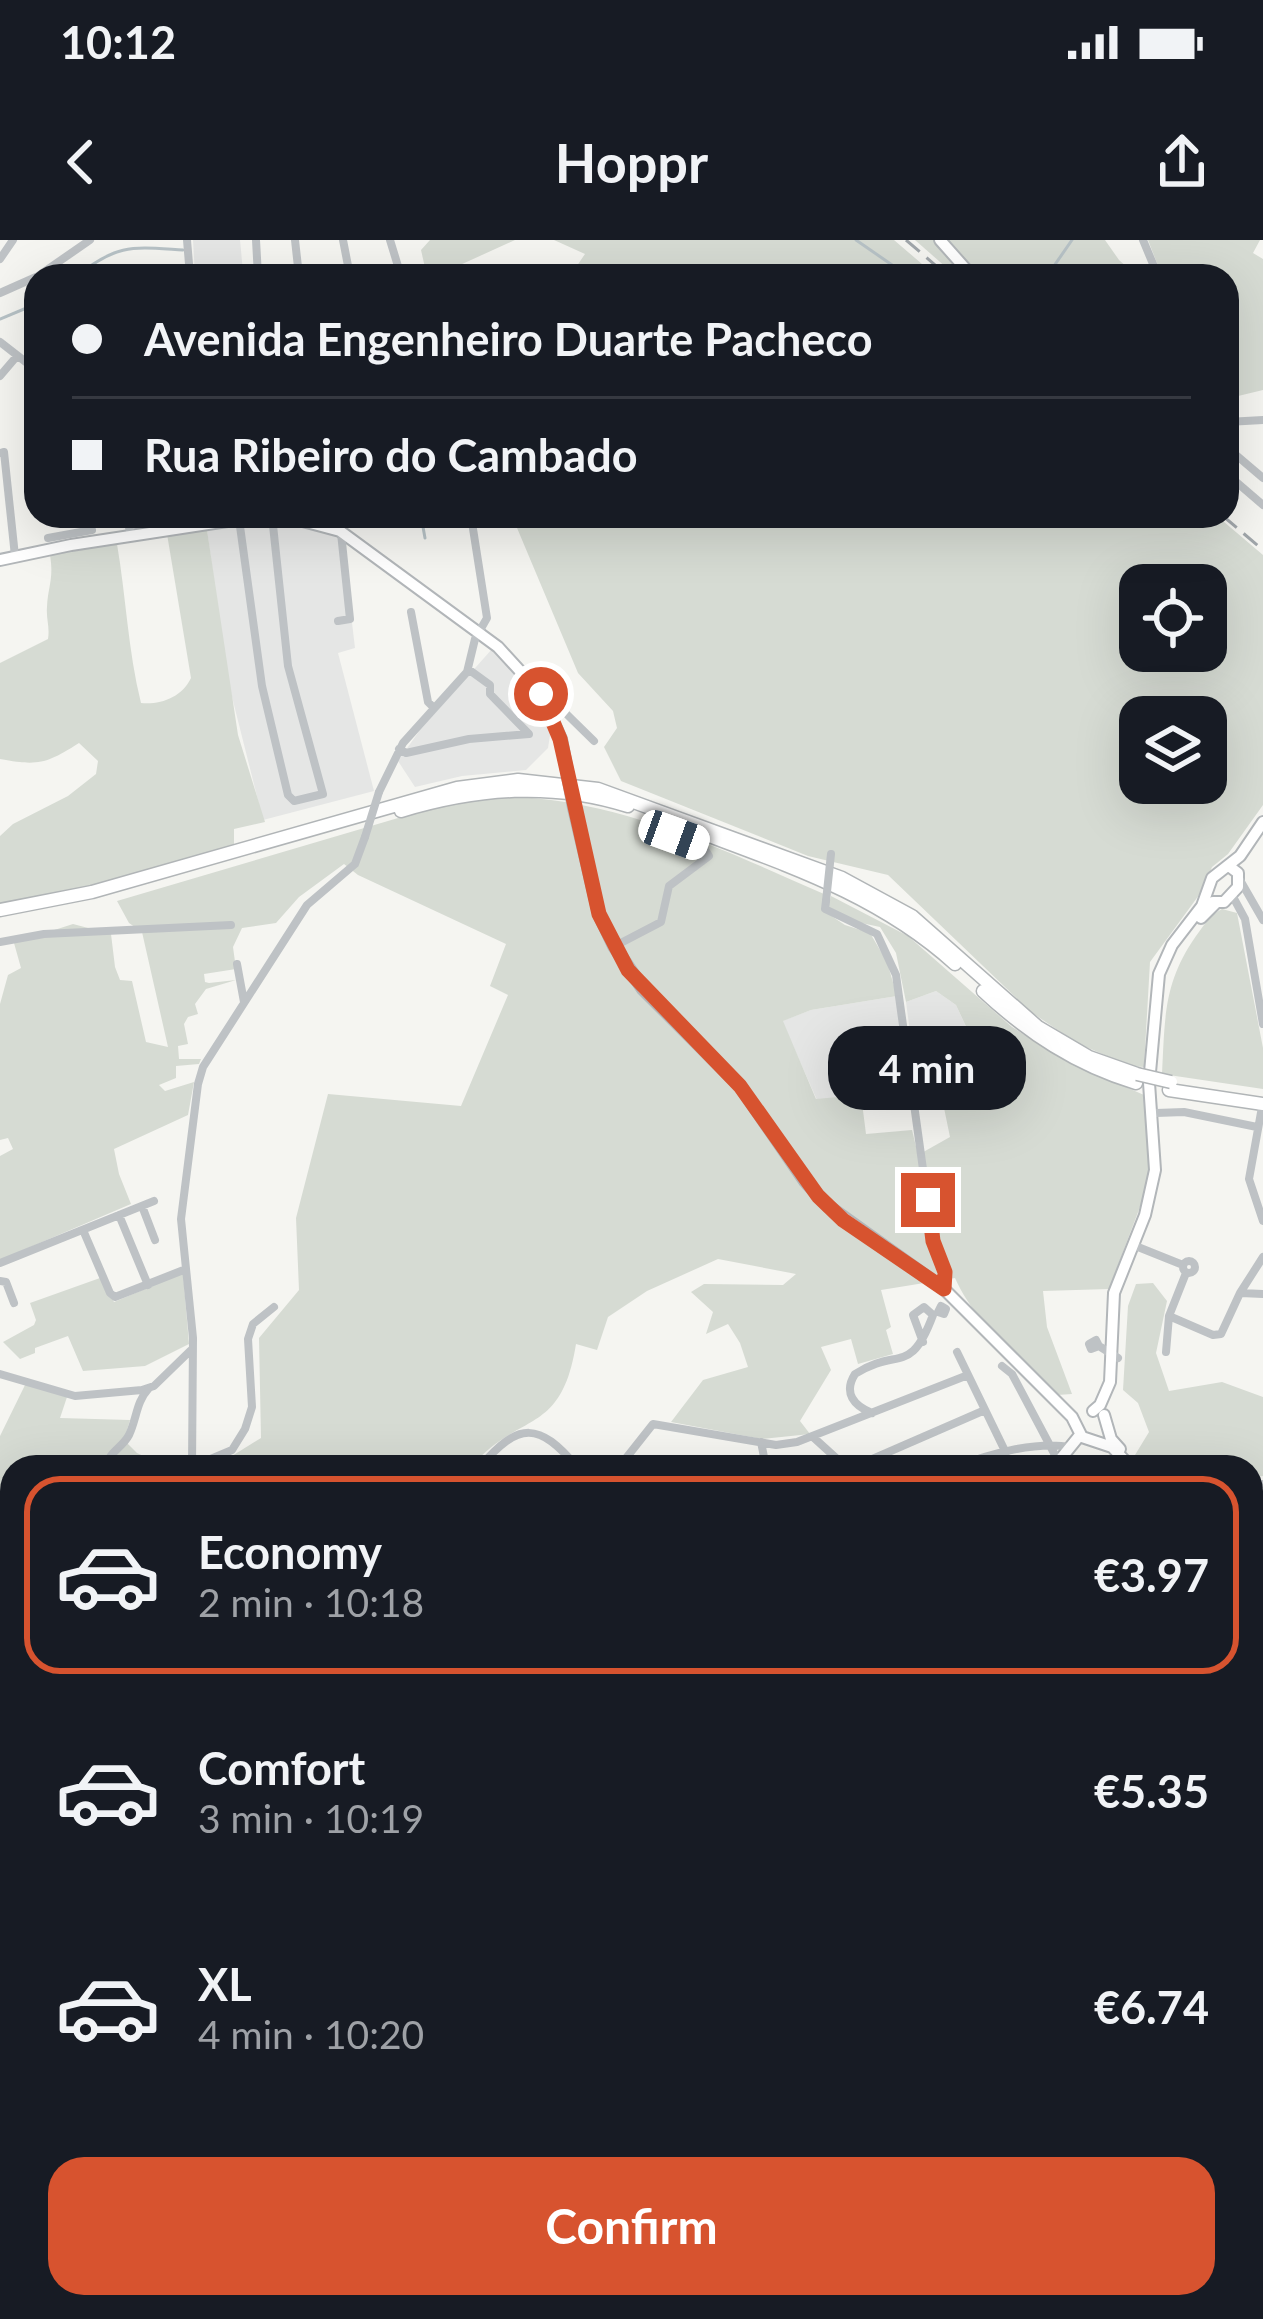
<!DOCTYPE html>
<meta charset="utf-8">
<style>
body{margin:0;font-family:Lato,sans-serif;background:#242831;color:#f1f3f6;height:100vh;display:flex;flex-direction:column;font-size:45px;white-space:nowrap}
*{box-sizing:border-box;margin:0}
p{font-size:39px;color:#9ea1a6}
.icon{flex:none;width:66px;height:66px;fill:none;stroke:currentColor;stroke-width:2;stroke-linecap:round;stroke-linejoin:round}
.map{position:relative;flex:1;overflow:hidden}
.details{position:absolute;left:0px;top:1215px;width:1263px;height:864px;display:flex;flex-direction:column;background:#171b24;border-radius:36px 36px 0 0;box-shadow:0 12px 48px #0002}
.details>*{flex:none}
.hud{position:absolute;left:24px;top:24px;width:1215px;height:264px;border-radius:36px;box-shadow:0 12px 48px #0002;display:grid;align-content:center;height:264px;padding:0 48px;background:#171b24}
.fabs{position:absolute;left:1119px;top:324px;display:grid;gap:24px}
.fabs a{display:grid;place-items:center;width:108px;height:108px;border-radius:24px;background:#171b24;box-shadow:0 12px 48px #0002;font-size:60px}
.end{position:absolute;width:54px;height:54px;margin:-27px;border:15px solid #d7532f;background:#fff;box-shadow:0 0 0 6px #fff}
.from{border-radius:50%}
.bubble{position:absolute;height:84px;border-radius:36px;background:#171b24;box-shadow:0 12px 48px #0002;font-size:39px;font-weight:700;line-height:84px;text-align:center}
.car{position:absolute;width:36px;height:72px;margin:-36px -18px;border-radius:15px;box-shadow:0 0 9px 3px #0007;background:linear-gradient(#fff 24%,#345 0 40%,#fff 0 76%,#345 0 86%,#fff 0)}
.hud b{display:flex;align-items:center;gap:42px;height:114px;font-size:45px}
.hud b+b{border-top:3px solid #363941}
.hud i{width:30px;height:30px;background:#f1f3f6}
ul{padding:21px 0 0;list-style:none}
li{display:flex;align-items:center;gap:36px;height:198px;margin:0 24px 18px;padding:0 24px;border:6px solid transparent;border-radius:36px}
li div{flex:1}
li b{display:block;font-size:45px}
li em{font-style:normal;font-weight:700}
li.active{border-color:#d7532f}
li>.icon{width:108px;height:108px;stroke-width:1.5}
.button{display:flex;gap:24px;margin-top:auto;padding:24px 48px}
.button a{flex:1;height:138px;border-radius:36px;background:#d7532f;color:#fff;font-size:48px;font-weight:700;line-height:138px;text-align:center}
.status{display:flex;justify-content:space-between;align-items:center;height:84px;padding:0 60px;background:#171b24;direction:ltr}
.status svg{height:33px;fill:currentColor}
header{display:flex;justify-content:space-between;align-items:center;height:156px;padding:0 48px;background:#171b24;font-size:54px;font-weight:700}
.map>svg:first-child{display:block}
.built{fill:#e5e6e5}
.green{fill:#d6dbd3;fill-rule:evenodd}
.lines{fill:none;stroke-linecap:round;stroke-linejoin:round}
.stream{stroke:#b7c2c6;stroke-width:3}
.major-casing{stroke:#b2b6b9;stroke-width:14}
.highway-casing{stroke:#b1b5b7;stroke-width:15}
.minor{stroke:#bec2c5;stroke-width:8}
.major{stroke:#fff;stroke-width:10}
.highway{stroke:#fff;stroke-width:12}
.rail{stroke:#a0a6aa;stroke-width:3;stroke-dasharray:18 9;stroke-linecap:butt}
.major-bridge-casing{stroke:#b2b6b9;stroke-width:14;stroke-linecap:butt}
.highway-bridge-casing{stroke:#b1b5b7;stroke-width:15;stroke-linecap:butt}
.minor-bridge{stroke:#bec2c5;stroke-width:8}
.major-bridge{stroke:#fff;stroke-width:10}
.highway-bridge{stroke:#fff;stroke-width:12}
.route{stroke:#d7532f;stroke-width:15}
</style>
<div class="status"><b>10:12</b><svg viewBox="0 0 49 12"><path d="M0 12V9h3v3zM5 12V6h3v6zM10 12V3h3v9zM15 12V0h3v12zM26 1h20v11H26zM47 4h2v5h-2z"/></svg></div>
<header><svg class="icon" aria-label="back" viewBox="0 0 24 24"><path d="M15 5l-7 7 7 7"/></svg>Hoppr<svg class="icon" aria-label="share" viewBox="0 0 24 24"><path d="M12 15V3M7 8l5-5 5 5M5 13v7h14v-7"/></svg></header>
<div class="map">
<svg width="1263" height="2079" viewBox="0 0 1263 2079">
<rect width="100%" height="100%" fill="#f5f5f1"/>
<path class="built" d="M193,0H240L243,32L195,35Z
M275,282L307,284L342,298L355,408L338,413L374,551L263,580L228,441L207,290Z
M492,409L526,444L537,463L551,489L548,508L526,530L462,536L415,547L398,521L420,490Z
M936,751L956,765L998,856L919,859L906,762Z
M897,756L909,858L862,865L860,855L817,860L782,781L811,770Z"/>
<path class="green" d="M430,0H515L438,35L426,32L421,10Z
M554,0H894L936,36H570L585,14Z
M915,0H1105L1119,20L1137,36H956Z
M1148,0H1260L1253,13L1263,19V150L1234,157L1227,165V36H1162Z
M512,276H1217L1263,315V565L1228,614L1212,627L1202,651L1150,722L1144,827L1130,826L1077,803L1031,772L888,635L808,616L621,541L604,507L617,488L613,471L578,433ZM1140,345H1206V411H1140ZM1140,477H1206V543H1140Z
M207,290L238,495L265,582L234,589V607L83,648L0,664V596L13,584L68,556L96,534L98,521L79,503C46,524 38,526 0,519V423L48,399C50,387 46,379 47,367C48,346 54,339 50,315L117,304C126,356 128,411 141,463C161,465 182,457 191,438L167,294Z
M519,557C627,563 726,611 824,654V671L845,685L870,693L887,722L897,756L811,770L783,781L816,859L861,855L866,894L912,890L918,915L950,897L944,868L961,859L998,855L956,765L936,751L906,762L896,713L880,687L852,681L828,668L831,656L908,696L1012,787L1064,820L1144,855L1151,903L1149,943L1109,1049L1043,1051L1047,1087L1072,1154L1057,1155C1022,1120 975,1084 955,1038L881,1050L891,1087L886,1090L893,1114L858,1124L851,1099L821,1107L831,1130L800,1181L810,1194L762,1199L671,1182L703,1140L748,1127L740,1103L728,1084L706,1094L713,1072L691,1052L704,1044L783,1045L796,1034L718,1019L647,1051L608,1077L597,1110L576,1104C561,1197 520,1170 471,1227H180L203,1220L216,1226L261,1198L259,1098L299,1050L296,978L328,854L461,866L508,755L490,746L506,704L358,635L344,624L299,657L276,683L242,688L233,707L236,729L204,734L205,742L209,743L236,740L206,749L195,764L198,774L188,777L184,784L188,804L178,806L179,819H201L199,824L176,826V838L159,845L165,851L194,842L188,875L114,909L119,934L131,964L0,1020V916L13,909L8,898L0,900V764L8,735L21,728L14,703L73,684L111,694L115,727L120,740L132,741L146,802L168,807L142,692L129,683L117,661L432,568L480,558Z
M1222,669L1237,673L1263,808V849L1162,834C1165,779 1163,743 1196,696C1204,685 1210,675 1222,669Z
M183,1033L189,1104L145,1126L83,1131L68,1096L35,1108V1113L20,1119L3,1102L34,1085L36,1080L30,1063L100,1038L114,1062Z
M1153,1043L1167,1061L1156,1113L1169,1151L1222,1142L1263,1157V1236L1251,1238V1227H1149L1135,1215L1149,1192L1138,1163L1123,1150L1128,1066L1136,1044Z
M26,1143L67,1157L60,1178L130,1180L124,1200L137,1213L167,1227H12V1270L0,1268V1196Z
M1251,1371L1263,1384V2079H1047L1055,2067H1251Z
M886,2067H1044L1036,2079H865Z"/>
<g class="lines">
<path class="stream" d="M856,0L908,36
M224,33V36
M77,36C118,3 133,7 183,10
M1047,36L1072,0
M0,79L36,64
M421,276L425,298
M225,2070L226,2067
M547,2079L550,2074"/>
<defs>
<path id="major" d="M940,0L972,36
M284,276L340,291L498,407L541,454L561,499L567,531
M0,320L71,305L261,276
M574,568L599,674L614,706L643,749L740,846L805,941L828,966L944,1049L1072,1177L1082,1197L1112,1207L1131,1227
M1213,662H1224L1238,647V633L1230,627
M1201,678L1217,662
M1093,1171L1100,1165L1110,1142L1114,1053L1145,975L1155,930L1149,843L1159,734L1172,705L1202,666L1212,638L1240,616L1263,582
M1104,1175L1111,1199L1120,1209
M1054,1227L1080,1195
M1251,1323L1263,1333
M0,1963L12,1977
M91,2067L102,2079
M254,2079L290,2067
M1042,2079L1050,2067"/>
<path id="highway" d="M401,571C477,548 552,542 628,566
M670,581C772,621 872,649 955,724
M0,670L92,652L457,548L518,540L598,549L842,638L912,676L1038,787L1089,817L1137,834
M983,751C1028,793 1076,825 1136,843
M1169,850L1263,864"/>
</defs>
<use href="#major" class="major-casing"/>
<use href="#highway" class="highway-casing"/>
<path class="minor" d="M187,0L190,36
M256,0L258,36
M295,0L299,36
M343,0L350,36
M390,0L401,36
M1143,0L1158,36
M0,19L13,0
M38,36L90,0
M435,36L452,31
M0,53L36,37
M0,102L36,130
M0,136L17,116
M1227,182L1263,180
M0,213L4,212L15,316
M1236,215L1263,238
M1227,234L1263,265
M126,276L131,295
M239,279L262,446L288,555L294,561L323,554L288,426L272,276
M48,298L92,290
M411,372L428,462L434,468
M338,381L350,379L341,293
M544,452L594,501
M399,509L406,513L469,499L529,494L490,454V445L468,429
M379,552L403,503L467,432L475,399L487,378L471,276
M1240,640L1263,680
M1232,655L1245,679L1263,784
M826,661L825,669L877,694L896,735L933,1001L945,1032L944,1048
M0,702L44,694L231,685
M615,706L661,682L669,646L709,616L703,606L674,595
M237,724L244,762
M1262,867L1249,939L1263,981
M1156,873L1184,872L1257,887
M142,966L155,1000
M119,975L148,1045
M83,990L110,1053L115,1057L186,1029
M1138,1007L1183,1025
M1183 1027a6 6 0 1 1 12 0a6 6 0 1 1-12 0Z
M0,1023L154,961
M0,1041L6,1042L14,1063
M1241,1053L1263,1054
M941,1066L946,1069L944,1074L938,1072Z
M1169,1076L1213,1095L1221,1094L1240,1053L1263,1017
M1099,1106L1096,1100L1089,1104L1091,1109L1099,1106L1118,1118
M957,1112L1006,1213
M1166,1112L1169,1076L1186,1033
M1002,1126L1012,1134L1055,1215V1224
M0,1134L75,1156L142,1150L154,1146L190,1111
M872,1173C854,1166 843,1153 855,1134C899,1106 910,1137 933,1075L924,1067L913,1075L923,1102
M813,1197L846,1227
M761,1202L766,1227
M625,1219L669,1227
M194,1226L232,1210L245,1189L252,1167L248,1099L253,1084L274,1067
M105,1227C110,1211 122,1208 129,1195C137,1178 136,1162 149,1148
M192,1227L193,1098L181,979L198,844L203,827L307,665L355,624L365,597
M480,1227C519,1181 539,1182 577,1227
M619,1227L653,1184L776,1205L797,1202L968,1135
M854,1227L985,1170
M956,1227C988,1214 1036,1201 1070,1207
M1076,1227H1078
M1251,1245L1263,1244
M0,1290L12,1288
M1251,1298L1256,1314L1254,1324
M0,1384L12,1385
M0,1529L12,1539
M0,1570L12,1548
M7,1584L12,1620
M0,1585L12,1581
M0,1713L12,1727
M0,1836L12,1835
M0,1862L12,1889
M0,1945L12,1933
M321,2067L333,2079
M420,2067L423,2079
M582,2067L583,2079
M727,2067L731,2079
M68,2079L82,2067
M140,2079L143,2067
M302,2079L315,2067
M433,2079L451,2067
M459,2079L568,2067
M638,2079L642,2067
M743,2079L762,2067"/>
<use href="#major" class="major"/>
<use href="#highway" class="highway"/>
<path class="rail" d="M906,0L948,36
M1223,276L1263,310"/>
<defs>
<path id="major-bridge" d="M567,531L574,568"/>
<path id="highway-bridge" d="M1137,834L1171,842"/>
</defs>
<use href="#major-bridge" class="major-bridge-casing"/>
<use href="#highway-bridge" class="highway-bridge-casing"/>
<path class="minor-bridge" d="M365,597L379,552
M826,661L831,614"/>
<use href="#major-bridge" class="major-bridge"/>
<use href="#highway-bridge" class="highway-bridge"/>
</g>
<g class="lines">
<path class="route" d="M541,454L560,499L599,674L628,730L740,846L818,956L843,980L944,1049L945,1032L933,1001L928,960"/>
</g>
</svg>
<div class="fabs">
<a><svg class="icon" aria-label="locate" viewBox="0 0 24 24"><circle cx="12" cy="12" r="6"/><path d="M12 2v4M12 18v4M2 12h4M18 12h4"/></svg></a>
<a><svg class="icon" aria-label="layers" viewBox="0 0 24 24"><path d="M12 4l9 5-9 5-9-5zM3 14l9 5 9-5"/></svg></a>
</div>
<i class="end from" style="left:541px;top:454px"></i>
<i class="end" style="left:928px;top:960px"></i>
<div class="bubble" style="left:828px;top:786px;width:198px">4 min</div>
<i class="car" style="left:674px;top:595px;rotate:110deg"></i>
<div class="hud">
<b><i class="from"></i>Avenida Engenheiro Duarte Pacheco</b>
<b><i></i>Rua Ribeiro do Cambado</b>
</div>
<section class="details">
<ul>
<li class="active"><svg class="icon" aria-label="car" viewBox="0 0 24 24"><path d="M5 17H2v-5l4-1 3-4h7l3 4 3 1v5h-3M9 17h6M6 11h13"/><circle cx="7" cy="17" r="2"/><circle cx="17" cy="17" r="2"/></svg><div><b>Economy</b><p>2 min · 10:18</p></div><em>€3.97</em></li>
<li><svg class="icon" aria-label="car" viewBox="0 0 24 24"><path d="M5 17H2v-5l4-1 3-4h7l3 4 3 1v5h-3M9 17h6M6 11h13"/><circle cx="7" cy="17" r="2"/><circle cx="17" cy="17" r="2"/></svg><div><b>Comfort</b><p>3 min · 10:19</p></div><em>€5.35</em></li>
<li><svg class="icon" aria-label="car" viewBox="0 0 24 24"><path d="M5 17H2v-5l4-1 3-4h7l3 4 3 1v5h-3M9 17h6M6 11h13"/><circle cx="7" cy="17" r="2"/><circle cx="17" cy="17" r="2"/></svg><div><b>XL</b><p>4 min · 10:20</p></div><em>€6.74</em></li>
</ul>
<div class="button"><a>Confirm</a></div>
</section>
</div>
